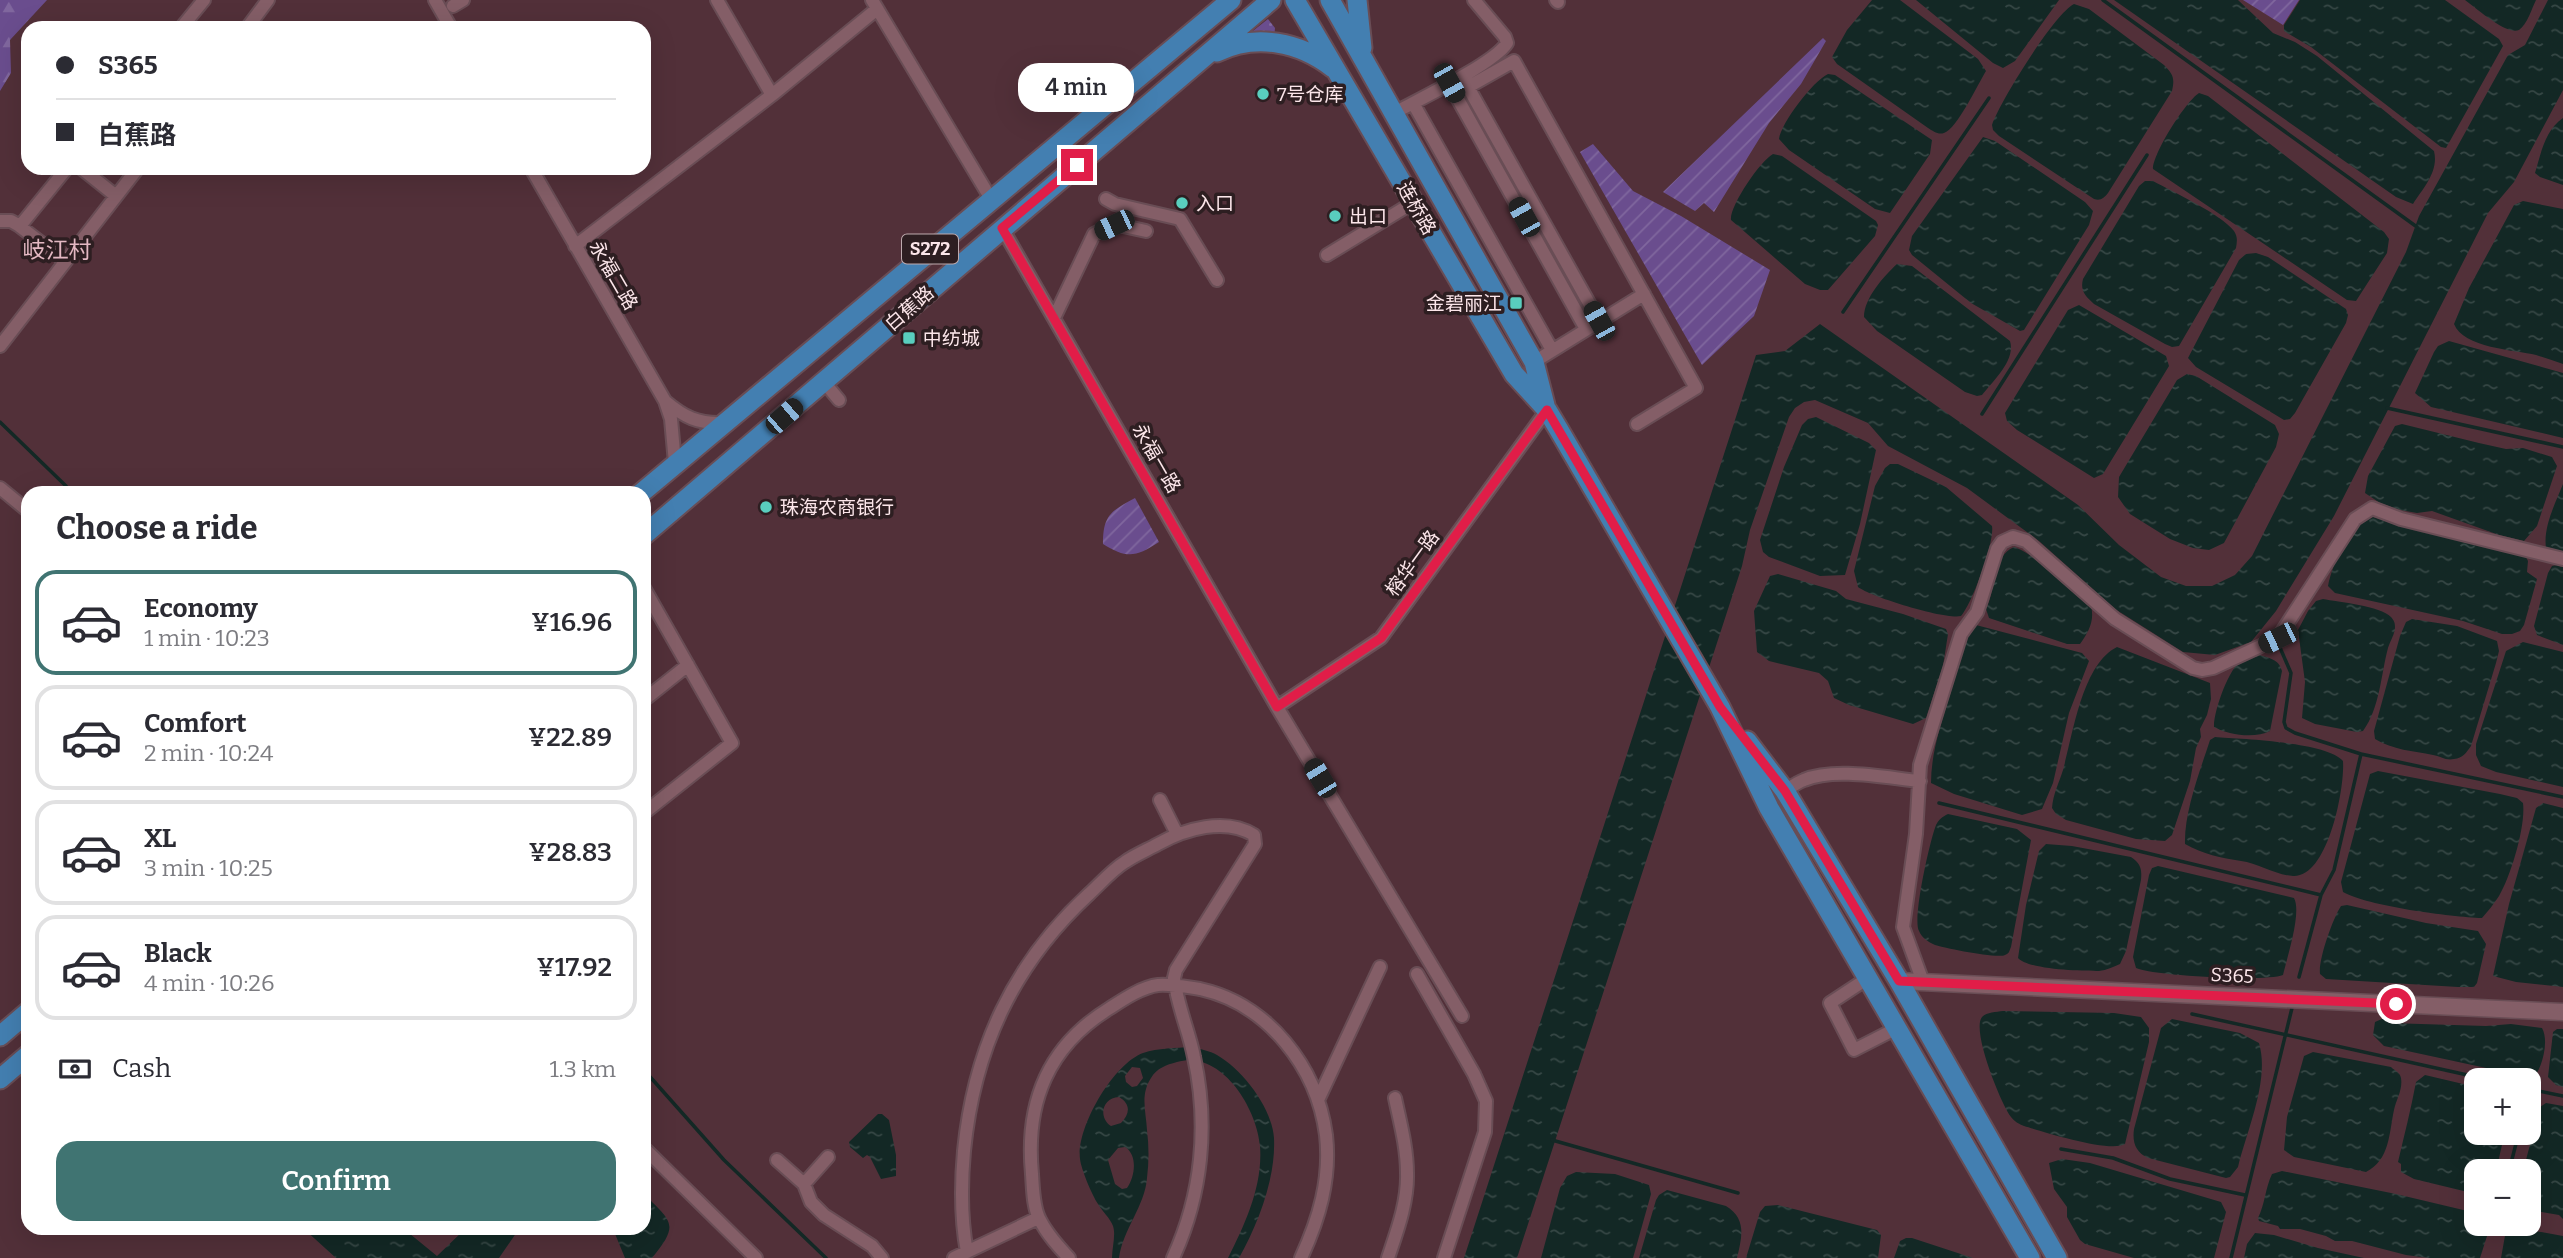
<!DOCTYPE html>
<meta charset="utf-8">
<style>
body{margin:0;font-family:Bitter,"Noto Sans SC",serif;background:#f7f7f7;color:#2b2b33;height:100vh;display:flex;flex-direction:column;font-size:26px;white-space:nowrap}
*{box-sizing:border-box;margin:0}
p{font-size:23px;color:#7c7c81}
.icon{flex:none;width:38px;height:38px;fill:none;stroke:currentColor;stroke-width:2;stroke-linecap:round;stroke-linejoin:round}
.map{position:relative;flex:1;overflow:hidden}
.side{position:absolute;left:21px;top:486px;width:630px;height:749px;display:flex;flex-direction:column;background:#fff;border-radius:21px;box-shadow:0 7px 28px #0002}
.side>*{flex:none}
.guide{position:absolute;left:21px;top:21px;width:630px;height:154px;border-radius:21px;box-shadow:0 7px 28px #0002;display:grid;align-content:center;height:154px;padding:0 35px;background:#fff}
.buttons{position:absolute;left:2464px;top:1068px;display:grid;gap:14px}
.buttons a{display:grid;place-items:center;width:77px;height:77px;border-radius:14px;background:#fff;box-shadow:0 7px 28px #0002;font-size:35px}
.end{position:absolute;width:32px;height:32px;margin:-16px;border:9px solid #e11d48;background:#fff;box-shadow:0 0 0 4px #fff}
.from{border-radius:50%}
.bubble{position:absolute;height:49px;border-radius:21px;background:#fff;box-shadow:0 7px 28px #0002;font-size:23px;font-weight:600;line-height:49px;text-align:center}
.car{position:absolute;width:21px;height:42px;margin:-21px -10px;border-radius:9px;box-shadow:0 0 5px 2px #0007;background:linear-gradient(#222 24%,#8ab4d8 0 40%,#222 0 76%,#8ab4d8 0 86%,#222 0)}
.guide b{display:flex;align-items:center;gap:24px;height:66px;font-size:26px}
.guide b+b{border-top:2px solid #e1e1e2}
.guide i{width:18px;height:18px;background:#2b2b33}
ul{padding:0;list-style:none}
li{display:flex;align-items:center;gap:21px;height:105px;margin:0 14px 10px;padding:0 21px;border:4px solid #e1e1e2;border-radius:21px}
li div{flex:1}
li b{display:block;font-size:26px}
li em{font-style:normal;font-weight:600}
li.current{border-color:#407472}
li>.icon{width:63px;height:63px;stroke-width:1.5}
h2{padding:0 35px;font-size:32px;line-height:84px}
.pay{display:flex;align-items:center;gap:18px;height:77px;padding:0 35px;font-size:26px}
.pay p{margin-inline-start:auto}
.button{display:flex;gap:14px;margin-top:auto;padding:14px 35px}
.button a{flex:1;height:80px;border-radius:21px;background:#407472;color:#fff;font-size:28px;font-weight:600;line-height:80px;text-align:center}
.map>svg:first-child{display:block}
.grass{fill:url(#grass-dots)}
.forest{fill:url(#forest-firs)}
.garden{fill:url(#garden-furrows)}
.water{fill:url(#water-ripples);fill-rule:evenodd}
.lines{fill:none;stroke-linecap:round;stroke-linejoin:round}
.stream{stroke:#132825;stroke-width:3.5}
.minor-casing{stroke:#694d55;stroke-width:16}
.tertiary-casing{stroke:#694d55;stroke-width:19}
.primary-casing{stroke:#694d55;stroke-width:23}
.minor{stroke:#845e67;stroke-width:12}
.tertiary{stroke:#845e67;stroke-width:16}
.primary{stroke:#437fb1;stroke-width:19}
.route{stroke:#e11d48;stroke-width:9}
.poi-dot{fill:#59cebe;stroke:#2d1e21;stroke-width:2.5}
.labels{text-anchor:middle;stroke-width:7;stroke-linejoin:round;paint-order:stroke}
.shield{fill:#2d1e21;stroke:#beaaae;stroke-width:2}
.shield-label{font-size:18px;font-weight:bold;fill:#fce6ea}
.poi-label{font-size:19px;fill:#fce6ea;stroke:#2d1e21;text-anchor:start}
.street-label{font-size:19px;fill:#fce6ea;stroke:#2d1e21}
.quarter-label{font-size:23px;fill:#e3b8c2;stroke:#2d1e21}
</style>
<div class="map">
<svg width="2563" height="1258" viewBox="0 0 2563 1258">
<defs>
<pattern id="grass-dots" width="8" height="8" patternUnits="userSpaceOnUse" patternTransform="scale(1.75)"><rect width="8" height="8" fill="#6a4d8e"/><path d="M2 2h.1M6 6h.1" fill="none" stroke="#80679e" stroke-width="1.8" stroke-linecap="round"/></pattern>
<pattern id="forest-firs" width="22" height="20" patternUnits="userSpaceOnUse" patternTransform="scale(1.75)"><rect width="22" height="20" fill="#6a4d8e"/><path d="M5 1l3.5 6h-7zM16 11l3.5 6h-7z" fill="#80679e"/></pattern>
<pattern id="garden-furrows" width="10" height="10" patternUnits="userSpaceOnUse" patternTransform="scale(1.75)"><rect width="10" height="10" fill="#6a4d8e"/><path d="M-1 1l2-2M0 10L10 0M9 11l2-2" fill="none" stroke="#80679e"/></pattern>
<pattern id="water-ripples" width="26" height="14" patternUnits="userSpaceOnUse" patternTransform="scale(1.75)"><rect width="26" height="14" fill="#132825"/><path d="M2 4q2-2 4 0t4 0M15 11q2-2 4 0t4 0" fill="none" stroke="#364745"/></pattern>
</defs>
<rect width="100%" height="100%" fill="#523039"/>
<path class="grass" d="M1268,19L1275,28L1274,38H1244Z"/>
<path class="forest" d="M0,0H47L10,40L11,73L0,91Z"/>
<path class="garden" d="M2243,0H2299L2283,25Z
M1823,38L1826,41L1801,84L1769,123L1714,212L1704,203L1695,211L1663,192Z
M1593,144L1633,191L1681,216L1770,270L1754,316L1702,365L1580,152Z
M1135,498L1159,542C1136,557 1127,559 1103,544C1103,515 1111,511 1135,498Z"/>
<path class="water" d="M1872,0H1900L1978,59L1986,71C1978,84 1957,129 1944,133C1938,135 1933,131 1928,128L1837,64L1832,57L1847,30Z
M1916,0H2059L2015,61L2003,68L1993,63Z
M2114,0H2238L2273,33L2295,42L2317,56L2434,151C2439,171 2424,187 2413,204L2396,197Z
M2300,0H2445L2499,39L2503,46L2446,148L2441,147L2311,47L2284,31V25Z
M2465,0H2536C2532,8 2527,25 2519,30C2507,36 2475,7 2465,0Z
M2548,0H2563V90L2514,182L2488,213L2334,516L2276,611L2251,642L2215,655L2183,652L2115,609L2039,541L1967,488L1888,446L1868,423L1815,400L1804,402L1795,408L1789,417L1750,530L1742,566L1517,1258H1464L1756,355L1785,351L1820,324L2078,505L2119,545L2161,577L2186,586H2212L2235,575L2252,556L2406,252L2419,216L2508,55L2525,45Z
M2074,4L2089,9L2164,65C2173,74 2175,78 2172,91L2108,193C2104,198 2101,201 2094,199L1999,136L1993,130L1992,125C1999,103 2054,14 2074,4Z
M1828,74L1835,75L1932,140L1930,154L1890,213L1875,209L1789,150L1779,139C1781,123 1813,81 1828,74Z
M2199,93L2208,96L2384,232L2389,239L2387,253L2356,301L2347,300L2153,169C2153,153 2186,101 2199,93Z
M2563,118V185L2540,177L2535,173C2541,153 2545,130 2563,118Z
M1983,137L1995,141L2085,202L2093,211L2089,225L2024,330L2020,331L1971,303L1912,255L1909,250L1912,236Z
M1773,154L1782,156L1876,221L1878,225L1875,236L1828,290H1820L1805,284L1731,220C1729,207 1760,161 1773,154Z
M2145,181H2153C2173,192 2221,214 2234,231C2238,237 2237,242 2236,248L2179,346L2172,347L2165,344L2094,304C2085,296 2080,291 2083,279L2139,186Z
M2523,201L2563,209V364C2554,361 2545,358 2536,355C2515,350 2463,348 2454,324L2469,288L2514,205Z
M2256,253L2268,257L2346,309L2348,315L2346,323L2295,413L2290,419L2284,420L2196,367L2188,358L2239,260L2246,254Z
M1897,264L1912,266L2010,341C2016,360 1993,381 1982,395L1977,396L1965,392L1877,331L1864,317C1864,298 1884,276 1897,264Z
M2079,305L2166,356L2169,366L2103,474L2094,478L2017,430L2007,421L2005,413L2068,310Z
M2449,341L2563,373V438L2431,407L2415,393L2434,352L2438,346Z
M2187,374L2196,376L2275,425L2279,434L2276,447L2224,543L2209,550L2193,548L2170,539L2130,514L2118,497L2119,477L2177,380Z
M1816,417L1869,443L1876,450L1860,524L1845,575L1820,576L1769,557L1763,552L1760,540L1784,467L1802,425L1808,419Z
M2402,424L2479,443L2506,449L2523,448L2552,457L2557,466L2537,526L2524,541L2499,535L2432,511L2417,513L2400,510L2380,503L2365,493L2368,476L2395,426Z
M1890,464H1898L1946,487L1992,526C1995,541 1972,604 1961,616C1946,620 1871,597 1858,587L1854,571L1875,486L1885,468Z
M2563,484V553L2546,548C2543,527 2555,504 2563,484Z
M2373,517L2526,557L2528,561L2527,572L2537,579L2524,625L2520,631L2512,634H2502L2463,621L2335,593L2328,586C2333,562 2349,526 2373,517Z
M2014,547C2030,551 2080,593 2091,606C2095,621 2088,633 2080,644H2067L1989,618L1986,609C1996,590 1992,556 2014,547Z
M2557,565L2563,567V645L2537,635L2534,626L2548,573L2552,566Z
M1778,574L1836,591L1846,599L1903,614L1946,629L1948,634L1943,666L1926,718L1913,724L1849,705L1834,698L1828,681L1819,673L1769,661L1757,652L1754,611L1770,576Z
M2323,599C2338,602 2381,606 2391,617C2394,621 2395,622 2395,627C2395,634 2390,641 2388,648C2381,674 2380,708 2363,731L2357,732L2315,724L2302,718L2305,682L2298,630L2308,611L2316,601Z
M2412,619L2457,626L2497,641L2499,651L2496,663L2471,746C2466,753 2463,758 2454,759C2446,761 2440,756 2433,755C2413,751 2393,750 2375,739L2374,731L2400,636L2406,622Z
M1976,625L2082,653L2089,661L2069,713L2053,783L2042,809L2022,815L1954,794L1931,783C1931,752 1942,721 1951,691C1957,671 1957,639 1976,625Z
M2523,642L2563,652V787L2496,772L2481,766L2476,755V744L2506,651Z
M2117,647L2210,683L2211,699L2207,715L2200,729L2201,737L2196,748L2190,781L2172,835L2165,841L2136,839L2066,820L2056,814L2052,808C2053,794 2059,783 2063,770C2073,735 2082,664 2117,647Z
M2259,655C2269,658 2279,659 2282,671L2270,731C2255,739 2228,735 2214,727C2213,713 2229,667 2242,660C2246,657 2254,656 2259,655Z
M2215,737C2242,739 2327,742 2343,761C2345,788 2328,878 2293,876C2275,875 2258,863 2241,861C2221,858 2203,854 2185,844C2184,812 2200,771 2210,740Z
M2378,771L2500,794L2517,798L2523,803C2526,825 2511,876 2499,896C2494,904 2488,911 2482,918C2451,917 2367,906 2343,892L2341,882L2370,774Z
M2543,803L2563,808V987L2516,982L2493,976L2509,904L2536,808Z
M1948,814L2017,829L2031,840L2011,947C2009,951 2010,953 2005,955C1997,959 1945,948 1935,945C1928,942 1922,938 1919,931C1912,919 1930,840 1936,825C1939,819 1942,817 1948,814Z
M2046,844L2072,846L2131,857C2141,864 2142,869 2141,880L2126,951L2120,964C2113,967 2107,970 2099,971C2082,971 2029,970 2018,958L2026,905L2039,851Z
M2158,866L2294,898C2302,912 2287,958 2283,975C2266,982 2154,976 2136,968L2133,957L2149,875L2152,868Z
M2347,905L2426,923L2478,931L2486,944L2477,983L2474,987H2458L2326,979L2320,974C2318,960 2333,918 2341,906Z
M2003,1011L2114,1013L2141,1017L2149,1028V1042L2125,1144C2110,1153 2044,1132 2024,1126C2019,1124 2015,1122 2011,1117C2001,1104 1971,1030 1982,1017C1987,1012 1996,1012 2003,1011Z
M2384,1018L2389,1023L2486,1026L2511,1024L2542,1028C2549,1040 2543,1065 2535,1076L2528,1077L2384,1046L2373,1035L2375,1022Z
M2172,1019L2240,1033L2259,1043C2270,1080 2247,1130 2238,1167L2230,1177L2226,1178L2148,1158C2136,1152 2132,1143 2134,1129L2161,1028Z
M2557,1029H2563V1087L2556,1085L2548,1077L2553,1032Z
M1191,1047C1200,1049 1210,1051 1217,1055C1243,1070 1272,1108 1274,1138C1276,1178 1258,1224 1239,1258H1228C1245,1224 1263,1186 1260,1146C1257,1108 1221,1049 1177,1062C1166,1065 1157,1068 1151,1078C1140,1095 1146,1111 1147,1130C1149,1146 1149,1162 1147,1178C1145,1206 1123,1229 1119,1258H1112C1112,1248 1116,1235 1113,1226C1110,1218 1102,1211 1098,1204C1092,1195 1081,1169 1080,1159C1076,1128 1113,1064 1143,1053C1158,1048 1176,1048 1191,1047ZM1132,1067L1140,1068L1143,1078L1137,1086L1132,1087L1126,1082L1125,1076ZM1119,1097C1131,1104 1130,1114 1121,1123L1111,1126C1098,1117 1102,1098 1119,1097ZM1125,1147C1138,1155 1135,1177 1127,1188L1122,1189L1115,1184L1108,1160L1118,1148Z
M2313,1052L2391,1067C2395,1071 2400,1072 2401,1078C2403,1090 2396,1100 2394,1110C2389,1133 2390,1160 2366,1172L2294,1157L2284,1150L2287,1117L2304,1056Z
M2425,1075L2476,1087V1132H2505L2496,1171H2476V1194L2414,1179L2401,1172V1164L2398,1162C2404,1136 2411,1109 2416,1082Z
M2546,1103L2563,1106V1219L2559,1215L2535,1211L2529,1208V1171H2523L2540,1107Z
M878,1114H882L889,1120L896,1155V1176L881,1179L870,1157L867,1155L863,1158L850,1147L849,1142Z
M2062,1159L2090,1163L2221,1202L2226,1212L2214,1258H2134L2085,1244L2080,1240L2067,1217V1207L2054,1189L2049,1163Z
M2282,1171L2396,1194L2476,1213V1223H2489V1230L2480,1258H2428L2406,1255L2352,1241H2335L2326,1236L2300,1229H2280L2278,1226L2259,1221L2258,1218C2265,1204 2265,1189 2272,1174Z
M1576,1172L1615,1174L1649,1185L1651,1194L1633,1258H1541L1560,1188L1567,1176Z
M1667,1190L1726,1206C1747,1219 1742,1237 1737,1258H1639L1656,1200L1659,1195Z
M644,1194C672,1222 680,1224 652,1258H625L613,1229L644,1228Z
M1778,1205L1877,1230L1881,1235L1878,1258H1746L1760,1212L1765,1206Z
M2513,1227L2563,1236V1258H2501L2506,1230Z
M304,1229H404L437,1256L465,1229H519L499,1258H336Z
M2255,1233L2274,1235L2318,1248L2364,1258H2244L2247,1244Z
M1906,1238H1912L1973,1258H1894L1900,1241Z"/>
<g class="lines">
<path class="stream" d="M2103,0L2417,227
M1843,312L1989,98
M2387,408L2563,447
M1982,414L2147,155
M0,422L66,486
M2278,643L2291,673L2284,722L2286,728L2295,733L2361,754L2334,870L2321,895L2299,977
M2361,754L2563,797
M1939,803L2321,895
M2192,1014L2490,1080
M644,1070L724,1160L826,1258
M2529,1089L2563,1096
M1552,1140L1738,1193
M2061,1149L2113,1158L2170,1179L2245,1195
M2509,1171L2519,1132
M2231,1258L2292,1008"/>
<defs>
<path id="minor" d="M435,0L451,28
M717,0L772,95
M872,0L991,199
M1556,0L1558,2
M453,6L463,0
M181,28L204,0
M247,28L268,0
M1449,83L1586,329
M1413,103L1552,350
M1394,113C1418,100 1495,63 1507,43L1505,37L1474,0
M81,168L116,196
M531,168L665,401L671,419L675,463
M1106,199L1115,204L1180,219L1217,280
M0,221H11L18,225L65,261
M20,226L67,168
M1002,228L1277,707L1462,1016
M575,246L772,95L877,9
M1327,255L1414,202
M1054,318L1094,234L1114,224L1146,231
M1599,321L1468,87L1514,61L1696,388L1637,424
M0,346L138,168
M1534,362L1644,294
M824,382L839,400
M665,401C684,417 698,424 723,423
M0,488L28,511
M644,588L732,743L644,813
M644,700L688,665
M1277,707L1381,638L1547,410
M1785,791C1791,787 1798,782 1804,780C1835,767 1887,778 1920,781
M1160,800L1177,834
M1417,974L1474,1074L1486,1101L1485,1132L1444,1258
M1868,978L1830,1003L1854,1050L1897,1028
M1923,982L1903,927L1916,834L1920,765L1961,634L1977,612L1997,549L2002,542L2013,537L2026,541L2115,619L2193,668L2202,670L2213,668L2278,638L2355,519L2372,508L2401,519L2563,559
M1318,1100L1380,967
M644,1148L756,1258
M777,1160L804,1184L811,1202L824,1215L872,1246L882,1258
M804,1184L828,1157
M967,1252C961,1220 961,1184 964,1151C974,1049 1013,964 1089,894C1100,884 1112,870 1125,862C1135,855 1147,850 1158,844C1185,829 1225,817 1254,835L1255,844L1176,970L1174,978C1177,1005 1189,1031 1194,1057C1209,1125 1202,1195 1173,1258
M954,1258L1038,1218
M1069,1258C1058,1246 1047,1234 1040,1220C1033,1208 1033,1188 1032,1174C1025,1102 1048,1046 1110,1008C1124,999 1142,987 1158,985C1171,984 1187,987 1200,989C1268,1004 1317,1067 1326,1135C1331,1179 1319,1219 1301,1258
M1388,1258C1397,1231 1408,1202 1407,1173C1407,1147 1400,1122 1395,1098"/>
<path id="tertiary" d="M1899,981L2563,1012"/>
<path id="primary" d="M1295,0L1514,374L1547,410L1559,430L1720,707L1769,808L2030,1258
M1330,0L1534,362L1545,405
M1357,0L1362,48
M1217,52C1256,33 1300,42 1333,68
M640,494L1231,0
M644,535L1271,0
M1747,741L1785,791L1899,981L2057,1258
M0,1036L28,1012
M0,1079L28,1055"/>
</defs>
<use href="#minor" class="minor-casing"/>
<use href="#tertiary" class="tertiary-casing"/>
<use href="#primary" class="primary-casing"/>
<use href="#minor" class="minor"/>
<use href="#tertiary" class="tertiary"/>
<use href="#primary" class="primary"/>
</g>
<g class="lines">
<path class="route" d="M1077,165L1002,228L1277,707L1381,638L1547,410L1720,707L1785,791L1899,981L2396,1004"/>
</g>
<g class="poi-dot">
<circle cx="1263" cy="94" r="7"/>
<circle cx="1182" cy="203" r="7"/>
<circle cx="1335" cy="216" r="7"/>
<rect x="1509" y="296" width="14" height="14" rx="3.5"/>
<rect x="902" y="331" width="14" height="14" rx="3.5"/>
<circle cx="766" cy="507" r="7"/>
</g>
<g class="labels">
<rect class="shield" x="902" y="234.5" width="56" height="29" rx="5"/>
<g class="shield-label">
<text x="930" y="255">S272</text>
</g>
<g class="poi-label">
<text x="1277" y="101">7号仓库</text>
<text x="1196" y="210">入口</text>
<text x="1349" y="223">出口</text>
<text x="1502" y="310" text-anchor="end">金碧丽江</text>
<text x="923" y="345">中纺城</text>
<text x="780" y="514">珠海农商银行</text>
</g>
<g class="street-label">
<text transform="translate(1417 208) rotate(60)" y="7">连桥路</text>
<text transform="translate(614 275) rotate(60)" y="7">永福二路</text>
<text transform="translate(909 308) rotate(-41)" y="7">白蕉路</text>
<text transform="translate(1157 458) rotate(60)" y="7">永福一路</text>
<text transform="translate(1412 563) rotate(-54)" y="7">榕华一路</text>
<text transform="translate(2232 975) rotate(3)" y="7">S365</text>
</g>
<g class="quarter-label">
<text x="57" y="258">岐江村</text>
</g>
</g>
</svg>
<div class="buttons">
<a>+</a>
<a>−</a>
</div>
<i class="end from" style="left:2396px;top:1004px"></i>
<i class="end" style="left:1077px;top:165px"></i>
<div class="bubble" style="left:1018px;top:63px;width:116px">4 min</div>
<i class="car" style="left:1449px;top:83px;rotate:151deg"></i>
<i class="car" style="left:1524px;top:217px;rotate:331deg"></i>
<i class="car" style="left:1114px;top:225px;rotate:245deg"></i>
<i class="car" style="left:1599px;top:321px;rotate:331deg"></i>
<i class="car" style="left:784px;top:416px;rotate:49deg"></i>
<i class="car" style="left:2278px;top:638px;rotate:244deg"></i>
<i class="car" style="left:1320px;top:778px;rotate:329deg"></i>
<div class="guide">
<b><i class="from"></i>S365</b>
<b><i></i>白蕉路</b>
</div>
<section class="side">
<h2>Choose a ride</h2>
<ul>
<li class="current"><svg class="icon" aria-label="car" viewBox="0 0 24 24"><path d="M5 17H2v-5l4-1 3-4h7l3 4 3 1v5h-3M9 17h6M6 11h13"/><circle cx="7" cy="17" r="2"/><circle cx="17" cy="17" r="2"/></svg><div><b>Economy</b><p>1 min · 10:23</p></div><em>¥16.96</em></li>
<li><svg class="icon" aria-label="car" viewBox="0 0 24 24"><path d="M5 17H2v-5l4-1 3-4h7l3 4 3 1v5h-3M9 17h6M6 11h13"/><circle cx="7" cy="17" r="2"/><circle cx="17" cy="17" r="2"/></svg><div><b>Comfort</b><p>2 min · 10:24</p></div><em>¥22.89</em></li>
<li><svg class="icon" aria-label="car" viewBox="0 0 24 24"><path d="M5 17H2v-5l4-1 3-4h7l3 4 3 1v5h-3M9 17h6M6 11h13"/><circle cx="7" cy="17" r="2"/><circle cx="17" cy="17" r="2"/></svg><div><b>XL</b><p>3 min · 10:25</p></div><em>¥28.83</em></li>
<li><svg class="icon" aria-label="car" viewBox="0 0 24 24"><path d="M5 17H2v-5l4-1 3-4h7l3 4 3 1v5h-3M9 17h6M6 11h13"/><circle cx="7" cy="17" r="2"/><circle cx="17" cy="17" r="2"/></svg><div><b>Black</b><p>4 min · 10:26</p></div><em>¥17.92</em></li>
</ul>
<div class="pay"><svg class="icon" aria-label="cash" viewBox="0 0 24 24"><path d="M3 7h18v10H3z"/><circle cx="12" cy="12" r="2"/></svg>Cash<p>1.3 km</p></div>
<div class="button"><a>Confirm</a></div>
</section>
</div>
